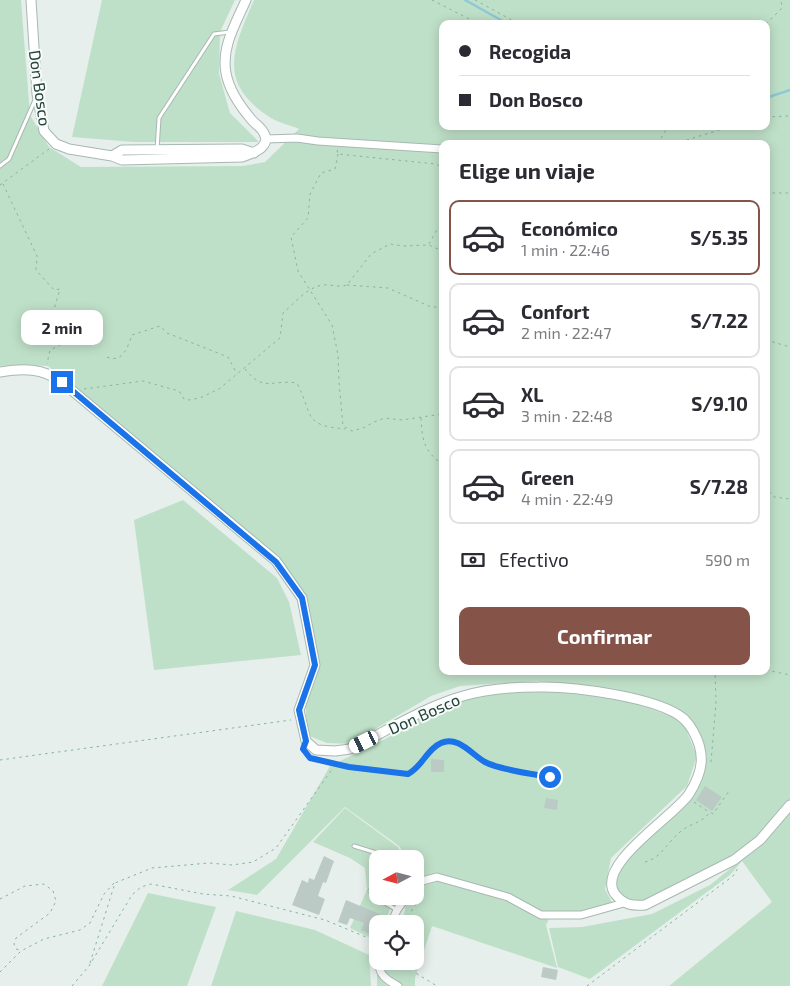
<!DOCTYPE html>
<html lang="es">
<meta charset="utf-8">
<style>
body{margin:0;font-family:"Exo 2",sans-serif;background:#f7f7f7;color:#2b2b33;height:100vh;display:flex;flex-direction:column;font-size:19px;white-space:nowrap}
*{box-sizing:border-box;margin:0}
p{font-size:16px;color:#7c7c81}
.icon{flex:none;width:28px;height:28px;fill:none;stroke:currentColor;stroke-width:2;stroke-linecap:round;stroke-linejoin:round}
.map{position:relative;flex:1;overflow:hidden}
.drawer{position:absolute;left:439px;top:140px;width:331px;height:535px;display:flex;flex-direction:column;background:#fff;border-radius:10px;box-shadow:0 2px 12px #0003}
.drawer>*{flex:none}
.top-card{position:absolute;left:439px;top:20px;width:331px;height:110px;border-radius:10px;box-shadow:0 2px 12px #0003;display:grid;align-content:center;height:110px;padding:0 20px;background:#fff}
.needle{width:32px;rotate:263deg}
.buttons{position:absolute;left:369px;top:850px;display:grid;gap:10px}
.buttons a{display:grid;place-items:center;width:55px;height:55px;border-radius:10px;background:#fff;box-shadow:0 2px 12px #0003;font-size:25px}
.end{position:absolute;width:22px;height:22px;margin:-11px;border:6px solid #1a73e8;background:#fff;box-shadow:0 0 0 2px #fff}
.from{border-radius:50%}
.bubble{position:absolute;height:35px;border-radius:10px;background:#fff;box-shadow:0 2px 12px #0003;font-size:16px;font-weight:700;line-height:35px;text-align:center}
.car{position:absolute;width:15px;height:30px;margin:-15px -8px;border-radius:6px;box-shadow:0 0 4px 1px #0007;background:linear-gradient(#fff 24%,#345 0 40%,#fff 0 76%,#345 0 86%,#fff 0)}
.top-card b{display:flex;align-items:center;gap:18px;height:48px;font-size:19px}
.top-card b+b{border-top:1px solid #e1e1e2}
.top-card i{width:12px;height:12px;background:#2b2b33}
ul{padding:0;list-style:none}
li{display:flex;align-items:center;gap:15px;height:75px;margin:0 10px 8px;padding:0 10px;border:2px solid #e1e1e2;border-radius:10px}
li div{flex:1}
li b{display:block;font-size:19px}
li em{font-style:normal;font-weight:700}
li.selected{border-color:#855347}
li>.icon{width:45px;height:45px;stroke-width:1.5}
h2{padding:0 20px;font-size:22px;line-height:60px}
.pay{display:flex;align-items:center;gap:12px;height:55px;padding:0 20px;font-size:19px}
.pay p{margin-inline-start:auto}
.action{display:flex;gap:10px;margin-top:auto;padding:10px 20px}
.action a{flex:1;height:58px;border-radius:10px;background:#855347;color:#fff;font-size:20px;font-weight:700;line-height:58px;text-align:center}
.map>svg:first-child{display:block}
.green{fill:#bfe0c8;fill-rule:evenodd}
.lines{fill:none;stroke-linecap:round;stroke-linejoin:round}
.stream{stroke:#8ec9d4;stroke-width:2.5}
.building{fill:#bbcac4}
.service-casing{stroke:#a8b8b2;stroke-width:5}
.minor-casing{stroke:#a8b8b2;stroke-width:9}
.tertiary-casing{stroke:#a8b8b2;stroke-width:11}
.path{stroke:#86b3a5;stroke-width:1;stroke-dasharray:2.5 4;stroke-linecap:butt}
.service{stroke:#fff;stroke-width:3}
.minor{stroke:#fff;stroke-width:7}
.tertiary{stroke:#fff;stroke-width:9}
.route{stroke:#1a73e8;stroke-width:6}
.labels{text-anchor:middle;stroke-width:4;stroke-linejoin:round;paint-order:stroke}
.street-label{font-size:16px;fill:#24423a;stroke:#f7fbf9}
</style>
<div class="map">
<svg width="790" height="986" viewBox="0 0 790 986">
<rect width="100%" height="100%" fill="#e6efeb"/>
<path class="green" d="M0,0H21L30,115L49,147L81,167L243,166L265,162L299,129C290,125 279,123 271,118C216,83 233,49 254,0H790V986H669L772,902L742,861L730,875L590,979L558,967L549,928L582,927L652,914L710,885L741,860L738,855L645,905L617,899L615,873L694,792L707,756L690,718L615,689L538,681L460,686L431,696L350,744L327,743L307,735L305,692L314,650L303,598L277,561L68,382L48,366L23,365L0,366ZM442,24H766V126H442ZM442,144H766V671H442Z
M102,0H235L220,32L219,74L230,113L259,142H134L72,137Z
M183,500L277,578L289,602L301,655L154,670L134,520Z
M525,690L566,691L619,698L682,720L697,756L687,786L611,858L605,889L615,908L550,917L546,925L557,968L432,926L415,978V986H377V973L382,961H415V924H401L405,910V897L415,896V886L422,879L415,869V859H408L399,846L345,807L257,895L228,890L276,859L330,766L389,737L427,714L472,696Z
M345,808L398,847L404,859H378V896H397L391,905L385,924H378L377,941L350,928L367,890L365,868L350,858L313,842Z
M148,893L216,907L187,986H102Z
M236,911L315,930L369,955L371,986H211Z"/>
<g class="lines">
<path class="stream" d="M465,0L508,24
M766,98L790,90"/>
</g>
<path class="building" d="M431,759L444,760V772H431Z
M705,786L722,797L712,811L696,800Z
M546,798L558,800L557,810L544,808Z
M324,856L334,861L326,883L323,882L318,896L325,899L319,915L292,905L302,880L308,883L309,878L314,880Z
M346,900L382,915L374,936L361,930L364,923L350,918L347,925L338,922Z
M543,967L558,970L556,980L541,977Z"/>
<g class="lines">
<defs>
<path id="service" d="M157,150L159,118L214,34L230,32
M0,166L9,159L35,100
M305,742L303,749L310,758L349,767L408,774C422,767 427,749 441,743C458,735 472,755 485,762C500,770 533,774 550,777
M354,846L380,854L385,859
M378,877L370,891L375,897L397,910"/>
<path id="minor" d="M266,139L297,138L318,141L442,149
M415,888L422,881L437,877L508,897L541,915H581L624,903
M391,924L397,910L407,896
M379,961C378,975 387,980 398,986"/>
<path id="tertiary" d="M31,0L37,94L44,131L56,144L69,149L112,156L122,160L242,157C254,153 274,146 262,130C259,126 254,123 251,119C240,106 229,90 226,73C221,47 236,23 246,0
M112,156L122,150L242,149L254,153
M0,372C24,368 42,368 62,382L276,561L302,598L315,665L299,710L306,741L316,750L335,751L350,749C387,731 424,707 463,696C486,689 514,687 538,687C571,686 659,697 684,719C687,722 691,727 693,731C706,754 703,772 689,794C676,815 594,865 615,894C624,905 632,906 645,905L734,860L760,840L790,805"/>
</defs>
<use href="#service" class="service-casing"/>
<use href="#minor" class="minor-casing"/>
<use href="#tertiary" class="tertiary-casing"/>
<path class="path" d="M432,0L479,24
M475,0L519,24
M766,24L782,8L781,0
M766,117L788,116L790,114
M658,144L668,126
M674,144L732,126
M337,150L338,154L436,164L442,167
M338,154L335,169L321,173L310,194L308,218L291,237L298,271L332,325L338,355L339,382L343,426L352,431L363,428L374,422L385,418L402,420L442,414
M3,184L37,256L36,270L54,290L60,289L52,316L60,326L55,339L60,345L50,350L47,364
M0,185L49,149
M766,193H790
M429,244L438,228L442,224
M347,285L388,288L431,307H442
M766,340L790,347
M107,357C123,364 128,346 132,335L160,326L167,333L228,357L237,374
M245,369C264,393 272,379 297,383C314,416 302,425 345,429
M84,389L143,381L179,391L184,399L189,400L200,398L219,389L280,338L283,313C295,303 307,287 323,285C331,284 338,288 347,285L371,254L390,244L403,246L429,245L442,251
M421,418C422,440 424,451 442,464
M766,474H768L769,491L774,497L790,499
M766,670L790,675
M0,760L291,720
M711,762L716,703L715,671
M694,802L709,812
M645,862C662,858 669,839 684,829C693,823 703,822 710,812L713,814L729,791
M0,899L25,886L44,884L53,891L56,901L50,913L16,938L14,944L16,949L20,950
M413,924L411,912L423,892
M415,928L418,937L415,946
M412,961L417,974L437,986
M90,963L115,883L152,868L209,863L232,865L253,862L276,848L333,768
M0,972L21,951L44,939L80,930L90,923L104,894L114,883
M72,986L89,966L132,895L141,887L151,884L203,894L231,896L325,920L378,942
M587,986L733,876L738,868"/>
<use href="#service" class="service"/>
<use href="#minor" class="minor"/>
<use href="#tertiary" class="tertiary"/>
</g>
<g class="lines">
<path class="route" d="M62,382L276,562L302,598L315,665L299,710L306,741L303,749L310,758L349,767L408,774C422,767 427,749 441,743C458,735 472,755 485,762C500,770 533,774 550,777"/>
</g>
<g class="labels">
<g class="street-label">
<text transform="translate(40 88) rotate(82)" y="6">Don Bosco</text>
<text transform="translate(424 714) rotate(-24)" y="6">Don Bosco</text>
</g>
</g>
</svg>
<div class="buttons">
<a><svg class="needle" viewBox="-14 -14 28 28"><path d="M0-13l5 13h-10z" fill="#e53935"/><path d="M0 13l5-13h-10z" fill="#7c7c81"/></svg></a>
<a><svg class="icon" aria-label="locate" viewBox="0 0 24 24"><circle cx="12" cy="12" r="6"/><path d="M12 2v4M12 18v4M2 12h4M18 12h4"/></svg></a>
</div>
<i class="end from" style="left:550px;top:777px"></i>
<i class="end" style="left:62px;top:382px"></i>
<div class="bubble" style="left:21px;top:310px;width:82px">2 min</div>
<i class="car" style="left:364px;top:742px;rotate:244deg"></i>
<div class="top-card">
<b><i class="from"></i>Recogida</b>
<b><i></i>Don Bosco</b>
</div>
<section class="drawer">
<h2>Elige un viaje</h2>
<ul>
<li class="selected"><svg class="icon" aria-label="car" viewBox="0 0 24 24"><path d="M5 17H2v-5l4-1 3-4h7l3 4 3 1v5h-3M9 17h6M6 11h13"/><circle cx="7" cy="17" r="2"/><circle cx="17" cy="17" r="2"/></svg><div><b>Económico</b><p>1 min · 22:46</p></div><em>S/5.35</em></li>
<li><svg class="icon" aria-label="car" viewBox="0 0 24 24"><path d="M5 17H2v-5l4-1 3-4h7l3 4 3 1v5h-3M9 17h6M6 11h13"/><circle cx="7" cy="17" r="2"/><circle cx="17" cy="17" r="2"/></svg><div><b>Confort</b><p>2 min · 22:47</p></div><em>S/7.22</em></li>
<li><svg class="icon" aria-label="car" viewBox="0 0 24 24"><path d="M5 17H2v-5l4-1 3-4h7l3 4 3 1v5h-3M9 17h6M6 11h13"/><circle cx="7" cy="17" r="2"/><circle cx="17" cy="17" r="2"/></svg><div><b>XL</b><p>3 min · 22:48</p></div><em>S/9.10</em></li>
<li><svg class="icon" aria-label="car" viewBox="0 0 24 24"><path d="M5 17H2v-5l4-1 3-4h7l3 4 3 1v5h-3M9 17h6M6 11h13"/><circle cx="7" cy="17" r="2"/><circle cx="17" cy="17" r="2"/></svg><div><b>Green</b><p>4 min · 22:49</p></div><em>S/7.28</em></li>
</ul>
<div class="pay"><svg class="icon" aria-label="cash" viewBox="0 0 24 24"><path d="M3 7h18v10H3z"/><circle cx="12" cy="12" r="2"/></svg>Efectivo<p>590 m</p></div>
<div class="action"><a>Confirmar</a></div>
</section>
</div>
